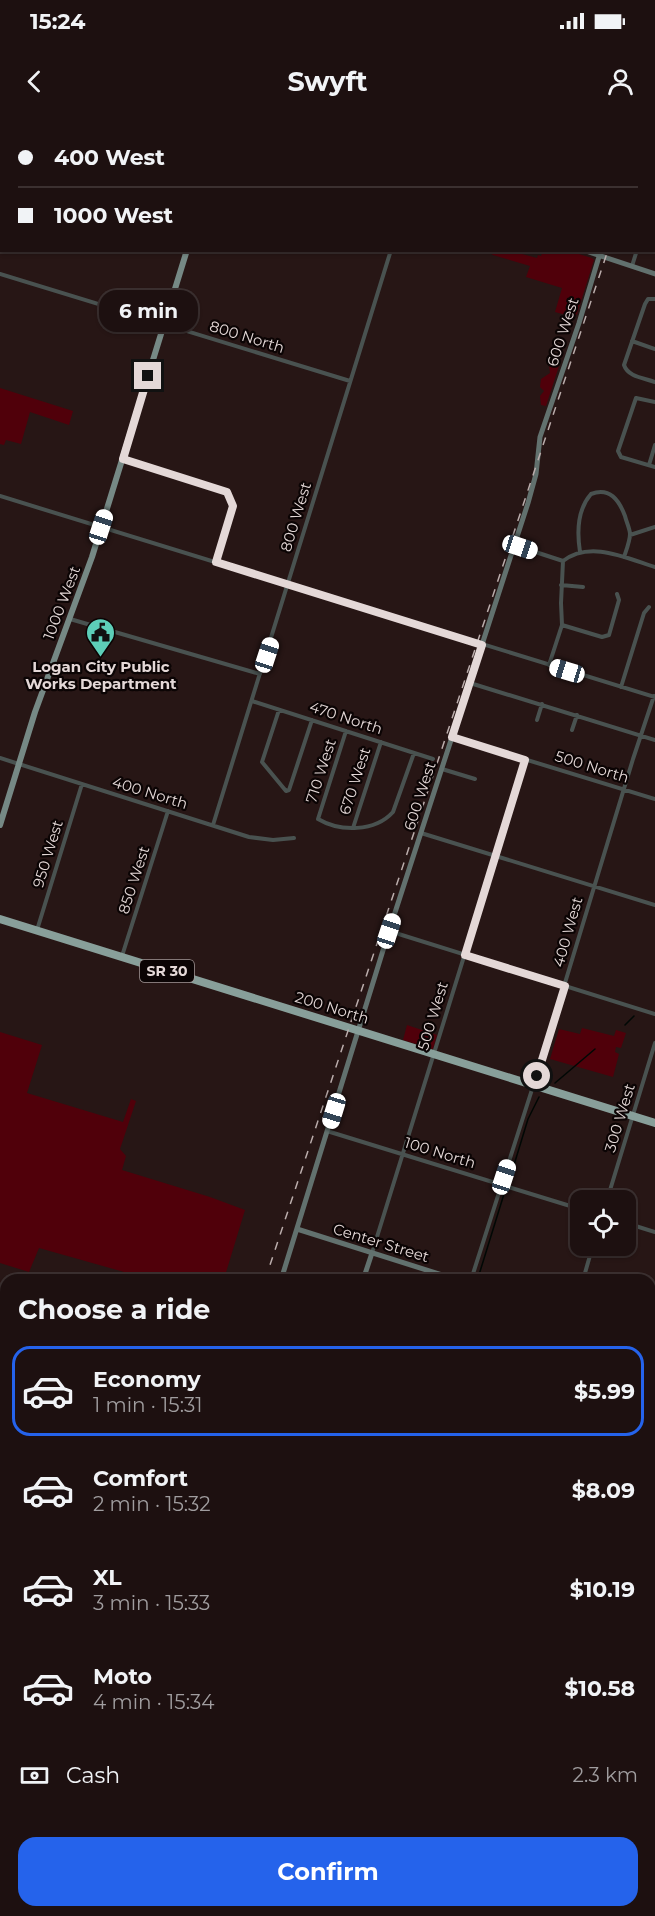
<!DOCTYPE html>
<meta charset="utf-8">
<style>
body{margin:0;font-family:Montserrat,sans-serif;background:#2a1e1e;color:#f1f3f6;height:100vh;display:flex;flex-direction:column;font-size:22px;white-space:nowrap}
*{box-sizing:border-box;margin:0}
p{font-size:20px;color:#a09d9f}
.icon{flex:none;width:33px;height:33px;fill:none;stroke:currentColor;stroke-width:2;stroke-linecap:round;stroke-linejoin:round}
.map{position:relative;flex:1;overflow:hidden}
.drawer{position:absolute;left:0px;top:1154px;width:656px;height:644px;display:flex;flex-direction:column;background:#1d1010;border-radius:18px 18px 0 0;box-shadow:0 2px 4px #0004,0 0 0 2px #3b3030}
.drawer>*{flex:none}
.guide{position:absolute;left:0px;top:0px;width:656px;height:132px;box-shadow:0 2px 4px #0004,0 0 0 2px #3b3030;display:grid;align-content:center;height:132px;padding:0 18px;background:#1d1010}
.controls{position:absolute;left:570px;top:1070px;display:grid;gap:12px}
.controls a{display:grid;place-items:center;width:66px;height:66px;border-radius:12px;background:#1d1010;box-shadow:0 2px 4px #0004,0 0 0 2px #3b3030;font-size:30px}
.end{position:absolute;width:27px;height:27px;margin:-14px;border:8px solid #e4d8d7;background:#111;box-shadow:0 0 0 3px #111}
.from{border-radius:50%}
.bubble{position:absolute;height:42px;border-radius:18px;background:#1d1010;box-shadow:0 2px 4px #0004,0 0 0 2px #3b3030;font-size:20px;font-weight:700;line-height:42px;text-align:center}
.car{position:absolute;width:18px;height:36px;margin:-18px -9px;border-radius:8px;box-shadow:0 0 4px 2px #0007;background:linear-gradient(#fff 24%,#345 0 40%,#fff 0 76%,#345 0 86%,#fff 0)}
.guide b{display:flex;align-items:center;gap:21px;height:57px;font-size:22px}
.guide b+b{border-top:2px solid #3b3030}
.guide i{width:15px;height:15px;background:#f1f3f6}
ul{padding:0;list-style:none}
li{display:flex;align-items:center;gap:18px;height:90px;margin:0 12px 9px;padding:0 6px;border:3px solid transparent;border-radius:18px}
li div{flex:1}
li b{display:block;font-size:22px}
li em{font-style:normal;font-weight:700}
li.selected{border-color:#2563eb}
li>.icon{width:54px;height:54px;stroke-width:1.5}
h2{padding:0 18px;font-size:27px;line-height:72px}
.pay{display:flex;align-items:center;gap:15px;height:66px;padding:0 18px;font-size:22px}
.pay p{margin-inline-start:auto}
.button{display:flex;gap:12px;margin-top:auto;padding:12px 18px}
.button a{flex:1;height:69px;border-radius:18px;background:#2563eb;color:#fff;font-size:24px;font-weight:700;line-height:69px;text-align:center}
.status{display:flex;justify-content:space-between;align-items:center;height:42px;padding:0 30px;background:#1d1010;direction:ltr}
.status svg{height:16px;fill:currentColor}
header{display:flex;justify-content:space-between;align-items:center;height:78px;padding:0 18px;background:#1d1010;font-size:27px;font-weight:700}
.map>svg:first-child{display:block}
.green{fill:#50000a}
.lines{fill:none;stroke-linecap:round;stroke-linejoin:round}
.stream{stroke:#000805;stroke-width:1.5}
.street{stroke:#495250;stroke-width:4}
.secondary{stroke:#62716e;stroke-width:5}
.primary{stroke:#768985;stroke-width:6}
.highway{stroke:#889f9a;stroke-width:8}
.rail{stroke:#bbadac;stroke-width:1.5;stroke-dasharray:8 8;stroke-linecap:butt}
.route{stroke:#e4d8d7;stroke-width:8}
.labels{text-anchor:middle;stroke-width:4.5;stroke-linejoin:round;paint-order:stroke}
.shield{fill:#0b0404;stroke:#a39898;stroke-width:1.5}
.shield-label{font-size:14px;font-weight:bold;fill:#e4d8d7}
.street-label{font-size:15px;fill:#e4d8d7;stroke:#0b0404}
.poi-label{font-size:15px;font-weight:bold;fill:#e4d8d7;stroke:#0b0404}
</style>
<div class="status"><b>15:24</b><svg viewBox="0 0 49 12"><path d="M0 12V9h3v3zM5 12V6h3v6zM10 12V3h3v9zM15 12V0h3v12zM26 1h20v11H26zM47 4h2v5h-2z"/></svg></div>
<header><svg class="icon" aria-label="back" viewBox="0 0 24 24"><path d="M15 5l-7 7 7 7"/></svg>Swyft<svg class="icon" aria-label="person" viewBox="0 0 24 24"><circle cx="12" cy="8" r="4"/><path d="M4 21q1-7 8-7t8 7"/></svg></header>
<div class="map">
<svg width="655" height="1796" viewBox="0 0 655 1796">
<rect width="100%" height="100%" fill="#271615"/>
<path class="green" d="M487,131H511L537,138L538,135L541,136L543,131H569L592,138L594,140L577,194L573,197L555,192L562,168L526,157L530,146L493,135Z
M555,240L560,243L546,286L541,285L540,276L544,271L540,267L541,259L550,253L549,244H554Z
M0,268L73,291L69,305L30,292L21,324L6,320L4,325L0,324Z
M407,905L437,915L433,929L403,920Z
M582,908L614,916L616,910L626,913L621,928L616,927L615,932L619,934L613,957L550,939L559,909L580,914Z
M0,912L42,925L27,973L123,1002L131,979L136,981L120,1029L126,1036L122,1050L210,1077L245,1090L224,1159L193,1152L189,1159H149L39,1128L29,1152L0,1143Z
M164,1791H377L376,1796H181Z"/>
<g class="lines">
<path class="stream" d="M625,905L634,896
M555,963L595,929
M510,1058L528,999L539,977
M478,1158L504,1074
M0,1698L6,1694"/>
<path class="street" d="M142,0L147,2
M430,2V0
M654,90H655
M632,146L637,130
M0,154L350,261
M655,179H648L645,184L624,245C628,257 644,258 655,262
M632,221L655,229
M655,282L636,278L618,331L621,337L655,347
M123,339L225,370L230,377L233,386L216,442
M649,345L655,325
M0,376L655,577
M630,415L655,407
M514,425L563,441C590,420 626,438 655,447
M580,432C577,413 577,390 591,374C610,367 619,380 625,396C626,401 630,409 630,414C630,421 626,431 624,437
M561,465L583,467
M70,499L260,554
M562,505L602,517L609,515L619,480L617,474
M549,545L562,505L561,483L563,441
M470,563L655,620
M621,567L644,493L649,487
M252,581L433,639
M279,590L262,642L286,671L289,670L312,600
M537,600L542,584
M572,610L577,595
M346,611L318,699C340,712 375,712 393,692L414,633
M452,617L655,679
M0,638L249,717L273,720L294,718
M442,649L475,659
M213,705L391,130
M353,708L381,622
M421,713L655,785
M37,810L82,664
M389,811L655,894
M122,836L168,691
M327,1011L580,1089
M607,1080L655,923
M626,1103L655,1112
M372,1133L525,640
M471,1160L544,932L633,639L654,576
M583,1160L593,1125
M0,1289H6
M650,1291L655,1273
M650,1327L655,1328
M650,1329L655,1331
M0,1337L4,1323
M0,1484L6,1486
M0,1506L6,1502
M0,1646L6,1648
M650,1742L655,1744
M0,1765H6
M491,1791L508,1796
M25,1796L26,1791
M410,1796L411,1791
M535,1796L536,1791
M599,1796L601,1791"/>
<path class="secondary" d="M642,2L643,0
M583,130L655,154
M297,1109L458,1160
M281,1160L389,811L528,383L536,354L540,317L579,203L601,130
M363,1160L372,1133
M650,1219L655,1221
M0,1227L6,1229
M650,1528L655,1530
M0,1641L6,1621
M650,1641L655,1624
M152,1791L169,1796
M622,1791L624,1796"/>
<path class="primary" d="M226,2L227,0
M0,705L35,592L92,437L187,130"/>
<path class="highway" d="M0,799L655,1003"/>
<path class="rail" d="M651,2V0
M265,1160L608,130
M45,1796L46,1791"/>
</g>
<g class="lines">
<path class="route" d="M148,256L123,339L227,372L233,386L216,442L482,525L452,617L525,640L465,835L565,866L537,956"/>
</g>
<defs>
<symbol id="civic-pin" viewBox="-11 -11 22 30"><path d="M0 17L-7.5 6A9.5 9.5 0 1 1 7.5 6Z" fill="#5dceb8" stroke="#0b0404"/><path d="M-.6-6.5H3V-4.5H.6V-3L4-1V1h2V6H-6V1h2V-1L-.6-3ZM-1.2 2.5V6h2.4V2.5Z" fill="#111"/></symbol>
</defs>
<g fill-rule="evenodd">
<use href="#civic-pin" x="84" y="496" width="33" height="45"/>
</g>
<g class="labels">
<rect class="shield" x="140" y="840" width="54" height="22" rx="4.5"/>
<g class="shield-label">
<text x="167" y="856">SR 30</text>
</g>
<g class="street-label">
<text transform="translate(563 212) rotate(-72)" y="5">600 West</text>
<text transform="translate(247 217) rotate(17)" y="5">800 North</text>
<text transform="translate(296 397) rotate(-73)" y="5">800 West</text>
<text transform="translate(62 483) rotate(-69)" y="5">1000 West</text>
<text transform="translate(346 598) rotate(18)" y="5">470 North</text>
<text transform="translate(592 647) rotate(17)" y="5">500 North</text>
<text transform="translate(321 651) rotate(-72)" y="5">710 West</text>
<text transform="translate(355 661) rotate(-72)" y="5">670 West</text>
<text transform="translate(150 673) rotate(17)" y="5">400 North</text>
<text transform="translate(420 676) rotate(-72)" y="5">600 West</text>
<text transform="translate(48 734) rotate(-73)" y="5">950 West</text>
<text transform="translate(134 760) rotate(-72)" y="5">850 West</text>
<text transform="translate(568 812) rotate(-74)" y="5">400 West</text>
<text transform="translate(332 888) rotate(17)" y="5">200 North</text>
<text transform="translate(433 896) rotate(-73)" y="5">500 West</text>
<text transform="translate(620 998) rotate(-73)" y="5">300 West</text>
<text transform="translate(440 1033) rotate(17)" y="5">100 North</text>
<text transform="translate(381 1123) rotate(17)" y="5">Center Street</text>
</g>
<g class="poi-label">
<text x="101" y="552">Logan City Public<tspan x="101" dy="17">Works Department</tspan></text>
</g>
</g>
</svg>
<div class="controls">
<a><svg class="icon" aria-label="locate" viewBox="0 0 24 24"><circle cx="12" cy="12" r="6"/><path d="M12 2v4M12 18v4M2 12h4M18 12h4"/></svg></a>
</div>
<i class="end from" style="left:537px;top:956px"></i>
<i class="end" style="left:148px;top:256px"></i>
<div class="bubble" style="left:99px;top:170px;width:99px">6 min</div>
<i class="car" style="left:101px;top:407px;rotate:18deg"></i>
<i class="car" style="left:520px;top:427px;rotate:108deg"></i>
<i class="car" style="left:267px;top:535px;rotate:18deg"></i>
<i class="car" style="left:567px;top:551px;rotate:287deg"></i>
<i class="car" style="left:389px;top:811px;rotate:18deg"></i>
<i class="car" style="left:334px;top:991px;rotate:197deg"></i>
<i class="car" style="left:504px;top:1057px;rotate:18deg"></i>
<div class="guide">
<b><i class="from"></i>400 West</b>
<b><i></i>1000 West</b>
</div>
<section class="drawer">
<h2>Choose a ride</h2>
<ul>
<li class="selected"><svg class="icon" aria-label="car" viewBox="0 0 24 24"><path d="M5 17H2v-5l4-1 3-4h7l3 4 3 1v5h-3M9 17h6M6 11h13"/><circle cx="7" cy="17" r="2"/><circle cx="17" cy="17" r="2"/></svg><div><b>Economy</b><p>1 min · 15:31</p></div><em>$5.99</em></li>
<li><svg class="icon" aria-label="car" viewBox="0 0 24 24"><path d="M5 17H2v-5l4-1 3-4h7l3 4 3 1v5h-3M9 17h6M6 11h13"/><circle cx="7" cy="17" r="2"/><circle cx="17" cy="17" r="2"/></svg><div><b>Comfort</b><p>2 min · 15:32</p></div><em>$8.09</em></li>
<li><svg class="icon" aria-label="car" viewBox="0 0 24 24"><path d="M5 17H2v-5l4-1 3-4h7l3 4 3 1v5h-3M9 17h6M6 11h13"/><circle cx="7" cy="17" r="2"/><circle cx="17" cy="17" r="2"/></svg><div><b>XL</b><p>3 min · 15:33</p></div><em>$10.19</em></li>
<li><svg class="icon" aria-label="car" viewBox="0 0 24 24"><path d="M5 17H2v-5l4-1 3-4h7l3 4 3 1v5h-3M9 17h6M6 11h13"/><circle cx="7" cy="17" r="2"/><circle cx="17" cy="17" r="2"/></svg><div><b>Moto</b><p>4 min · 15:34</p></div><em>$10.58</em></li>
</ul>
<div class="pay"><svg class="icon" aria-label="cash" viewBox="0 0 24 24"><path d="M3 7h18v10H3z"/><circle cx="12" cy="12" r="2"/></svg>Cash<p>2.3 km</p></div>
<div class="button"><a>Confirm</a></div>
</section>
</div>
